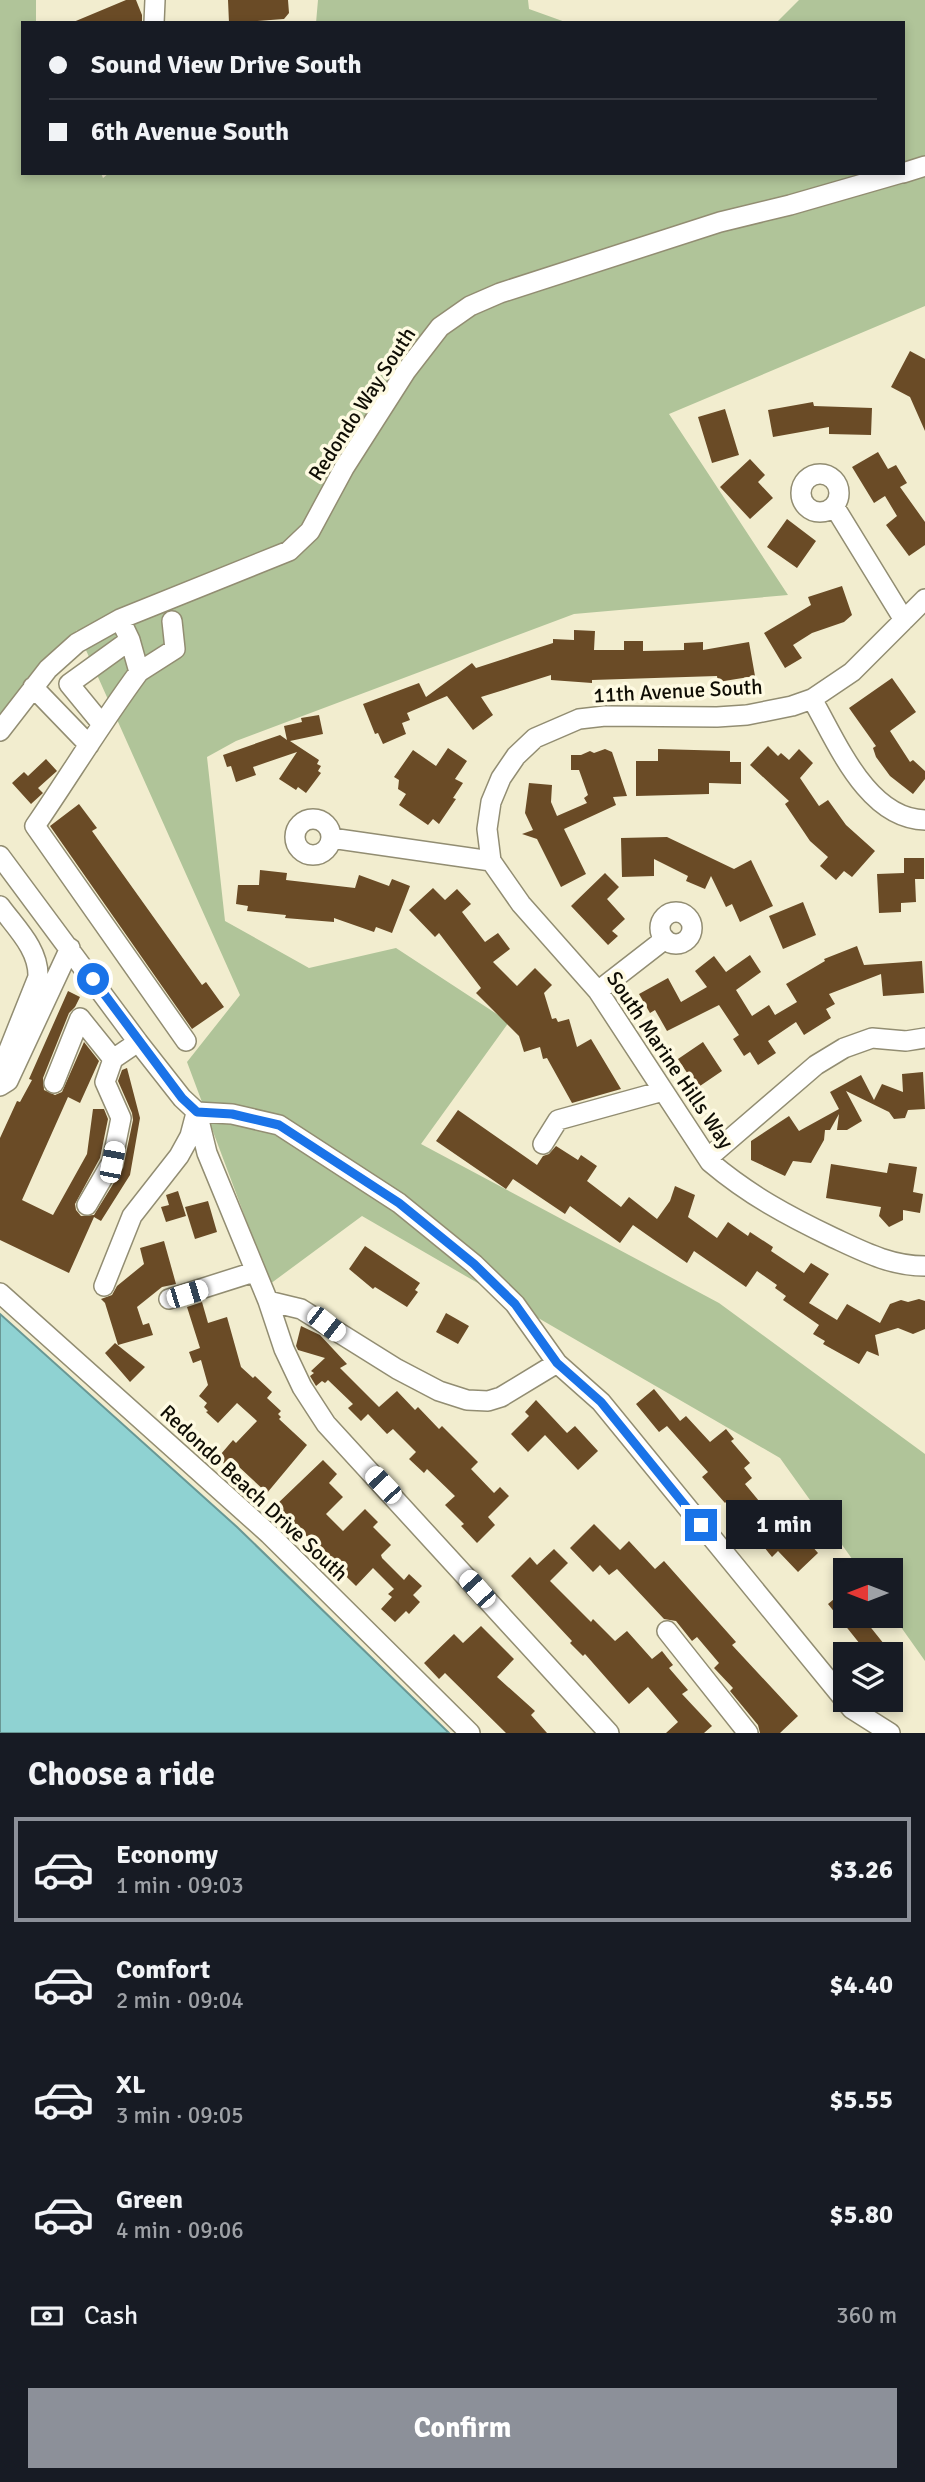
<!DOCTYPE html>
<meta charset="utf-8">
<style>
body{margin:0;font-family:Signika,sans-serif;background:#20242c;color:#f1f3f6;height:100vh;display:flex;flex-direction:column;font-size:26px;white-space:nowrap}
*{box-sizing:border-box;margin:0}
p{font-size:23px;color:#9ea1a6}
.icon{flex:none;width:38px;height:38px;fill:none;stroke:currentColor;stroke-width:2;stroke-linecap:round;stroke-linejoin:round}
.map{position:relative;height:1733px;overflow:hidden}
.sheet{display:flex;flex-direction:column;background:#171b24;flex:1}
.sheet>*{flex:none}
.hud{position:absolute;left:21px;top:21px;width:884px;height:154px;border-radius:0px;box-shadow:0 4px 10px #0003;display:grid;align-content:center;height:154px;padding:0 28px;background:#171b24}
.needle{width:46px;rotate:270deg}
.fabs{position:absolute;left:833px;top:1558px;display:grid;gap:14px}
.fabs a{display:grid;place-items:center;width:70px;height:70px;border-radius:0px;background:#171b24;box-shadow:0 4px 10px #0003;font-size:35px}
.end{position:absolute;width:32px;height:32px;margin:-16px;border:9px solid #1a73e8;background:#fff;box-shadow:0 0 0 4px #fff}
.from{border-radius:50%}
.bubble{position:absolute;height:49px;border-radius:0px;background:#171b24;box-shadow:0 4px 10px #0003;font-size:23px;font-weight:700;line-height:49px;text-align:center}
.car{position:absolute;width:21px;height:42px;margin:-21px -10px;border-radius:9px;box-shadow:0 0 5px 2px #0007;background:linear-gradient(#fff 24%,#345 0 40%,#fff 0 76%,#345 0 86%,#fff 0)}
.hud b{display:flex;align-items:center;gap:24px;height:66px;font-size:26px}
.hud b+b{border-top:2px solid #363941}
.hud i{width:18px;height:18px;background:#f1f3f6}
ul{padding:0;list-style:none}
li{display:flex;align-items:center;gap:21px;height:105px;margin:0 14px 10px;padding:0 14px;border:4px solid transparent;border-radius:0px}
li div{flex:1}
li b{display:block;font-size:26px}
li em{font-style:normal;font-weight:700}
li.on{border-color:#8c9099}
li>.icon{width:63px;height:63px;stroke-width:1.5}
h2{padding:0 28px;font-size:32px;line-height:84px}
.pay{display:flex;align-items:center;gap:18px;height:77px;padding:0 28px;font-size:26px}
.pay p{margin-inline-start:auto}
.action{display:flex;gap:14px;margin-top:auto;padding:14px 28px}
.action a{flex:1;height:80px;border-radius:0px;background:#8c9099;color:#fff;font-size:28px;font-weight:700;line-height:80px;text-align:center}
.map>svg:first-child{display:block}
.green{fill:#b0c499}
.water{fill:#8fd2d2;stroke:#699794;stroke-width:2}
.building{fill:#6a4b26}
.lines{fill:none;stroke-linecap:round;stroke-linejoin:round}
.minor-casing{stroke:#928d72;stroke-width:22}
.minor{stroke:#fff;stroke-width:19}
.route{stroke:#1a73e8;stroke-width:9}
.labels{text-anchor:middle;stroke-width:7;stroke-linejoin:round;paint-order:stroke}
.street-label{font-size:21px;fill:#100e05;stroke:#fefae2}
</style>
<div class="map">
<svg width="925" height="1733" viewBox="0 0 925 1733">
<rect width="100%" height="100%" fill="#f2edcf"/>
<path class="green" d="M0,0H36V23H23V173H101L103,178L109,173H903V23H776L799,0H925V306L669,414L788,595L574,614L236,741L207,757L225,921L309,968L396,948L509,1022L421,1144L719,1303L925,1454V1661L891,1613V1570H860L780,1458L362,1216L270,1284L187,1062L240,995L77,630L0,731Z
M318,0H528L529,9L568,23H316Z"/>
<path class="water" d="M0,1314L237,1527L449,1733H0Z"/>
<path class="building" d="M126,0H136L142,15V23H71Z
M228,0H288L289,13L284,19L229,23Z
M910,351L925,359V431L910,397L891,387Z
M813,402L814,406L872,408L871,435L829,434V427L773,437L768,410Z
M725,409L739,455L712,463L698,417Z
M878,452L888,469L896,465L907,483L900,487L925,522V545L909,556L886,525L897,516L885,496L874,503L852,467Z
M750,459L765,475L758,482L773,498L750,519L720,487Z
M787,519L816,541L797,568L767,547Z
M842,586L852,615L844,622L812,633L793,645L802,658L785,668L764,633L811,605L808,597Z
M574,630L595,631L594,650H624V641H643V651L684,650V643L703,642V650L749,642L755,676L718,682L717,676L592,680V683L551,680V675L481,697L493,715L473,730L447,696L407,713L410,720L402,723L406,734L383,744L378,733L375,734L363,704L419,683L426,697L472,663L476,668L553,643V639L574,640Z
M892,678L916,712L890,731L910,762L913,760L925,771V779L913,794L890,776L876,757L873,748L876,746L849,708Z
M319,715L323,734L290,741L319,760L317,764L321,766L318,771L321,773L306,793L298,787L296,790L279,779L297,752L253,767L256,775L236,782L231,766L227,767L223,755L280,735L287,740L284,726L302,722L301,718Z
M768,746L778,756L781,753L789,760L799,749L813,763L800,778L819,806L828,800L846,825L875,851L852,877L844,871L836,880L820,866L828,857L810,841L785,804L789,801L750,765Z
M448,748L467,761L455,779L463,783L453,798L456,799L439,824L433,819L428,825L399,805L406,794L398,789L399,780L394,777L413,750L436,766Z
M605,749L612,752L627,796L613,797L616,805L564,829L586,874L561,887L537,839L522,834L533,830L525,813L529,783L552,785L551,802L557,816L587,803L584,798L588,795L579,770H571V755H581L590,751L594,753Z
M658,749L730,751V762H741V784L709,783V794L636,796V761H658Z
M46,759L57,771L38,788L43,793L31,804L12,783L24,772L28,776Z
M79,804L97,828L92,831L202,985L206,982L224,1007L192,1029L50,826Z
M667,837L734,869L751,860L773,906L740,922L732,904L726,907L711,876L705,889L686,881L688,876L654,859V876L622,877L621,838Z
M904,858H924V879H915L916,902L901,903V912L879,913L877,874L904,873Z
M260,870L287,873L286,880L355,888L359,875L389,886L392,879L410,886L392,933L376,927L374,932L334,918V922L285,918L286,915L247,911L248,906L236,904L238,885H259Z
M605,873L619,887L607,899L625,919L612,931L618,936L608,945L571,906Z
M433,888L445,900L457,889L471,904L462,912L485,942L498,933L510,949L493,962L517,986L535,968L552,985L544,993L552,1019L556,1018L558,1022L569,1019L577,1047L591,1039L621,1089L572,1103L547,1058L543,1059L540,1047L524,1052L519,1036L476,993L481,988L439,933L435,937L409,910Z
M803,902L816,935L783,949L769,916Z
M857,946L864,965L922,961L924,993L883,996L881,974L829,994L835,1004L826,1009L831,1018L804,1035L796,1022L768,1041L776,1053L758,1065L750,1052L744,1056L733,1039L739,1035L719,1005L667,1031L655,1010L650,1013L639,994L668,978L681,1002L707,987L695,971L714,956L726,972L750,955L761,972L736,990L752,1016L769,1005L775,1015L797,1002L786,984L825,961L824,959Z
M68,991L80,997L75,1007L69,1013L43,1078L44,1090L55,1095L62,1092L84,1042L99,1061L80,1103L68,1097L22,1200L53,1215L87,1154L93,1109H104L108,1119L100,1158L75,1204L76,1210L81,1216L94,1215L123,1168L133,1120L132,1113L118,1081L122,1070L127,1068L140,1118L130,1175L101,1221L94,1217L69,1273L0,1240V1138L17,1101L20,1102L32,1080L29,1079Z
M703,1042L722,1071L697,1088L678,1059Z
M923,1072L925,1109L908,1110L905,1118L894,1119L889,1112L846,1091L862,1121L847,1130H837L839,1114L830,1130H825L824,1140L811,1163L793,1161L785,1176L751,1160V1141L789,1116L799,1131L839,1109L830,1092L861,1075L874,1100L882,1084L903,1092L902,1074Z
M458,1110L537,1165L543,1156L549,1154L556,1146L578,1160L581,1155L597,1166L587,1181L621,1207L629,1197L657,1219L670,1201L675,1186L695,1195L688,1217L717,1238L728,1222L748,1236L750,1232L773,1247L771,1251L804,1273L811,1263L829,1274L809,1303L837,1320L847,1304L880,1323L890,1304L901,1300L908,1302L919,1299L925,1301V1329L913,1334L898,1328L875,1335L879,1356L867,1351L859,1364L823,1344L825,1341L813,1334L819,1325L783,1300L786,1296L775,1288L777,1285L757,1271L746,1287L694,1251L687,1263L633,1225L620,1243L570,1206L565,1214L513,1179L506,1189L436,1141Z
M889,1163L917,1167L913,1192L923,1194L920,1213L903,1210V1220L889,1227L879,1216L881,1207L826,1198L831,1164L887,1173Z
M178,1191L186,1216L166,1222L161,1207L169,1205L166,1195Z
M208,1201L217,1232L195,1239L185,1207Z
M164,1241L176,1284L162,1287L137,1307L143,1325L149,1323L153,1335L118,1345L105,1303L101,1299L112,1295L117,1286L144,1264L140,1248Z
M365,1246L420,1283L415,1290L418,1292L407,1307L375,1287L373,1289L349,1269Z
M202,1302L208,1323L227,1317L241,1367L253,1378L255,1376L272,1392L267,1398L281,1411L278,1414L281,1417L279,1419L307,1445L267,1493L238,1466L231,1470L220,1460L223,1456L221,1454L233,1440L236,1443L257,1421L237,1403L218,1423L206,1412L208,1411L204,1407L207,1403L199,1396L208,1385L201,1360L193,1363L189,1352L200,1348L187,1307Z
M446,1313L469,1326L458,1344L436,1332Z
M301,1326L320,1335L347,1364L340,1368L379,1407L397,1391L415,1410L418,1407L439,1429L442,1426L478,1462L471,1469L494,1493L500,1487L509,1496L488,1517L495,1525L477,1543L461,1526L464,1524L445,1505L455,1496L427,1469L424,1473L409,1459L416,1452L393,1429L387,1434L368,1414L361,1421L348,1408L353,1404L328,1380L325,1383L322,1381L316,1386L310,1376L314,1373L311,1371L325,1358L298,1350L296,1346Z
M115,1343L145,1367L130,1382L105,1353Z
M654,1389L680,1421L686,1416L710,1442L726,1429L734,1439L731,1441L750,1463L744,1468L752,1478L745,1484L778,1524L786,1516L818,1553L798,1572L778,1551L772,1557L727,1501L725,1503L702,1477L708,1472L667,1426L659,1432L636,1404Z
M536,1400L567,1433L575,1426L598,1451L578,1470L545,1435L528,1452L511,1434L529,1416L525,1412Z
M323,1460L337,1474L329,1483L343,1497L326,1514L343,1531L365,1509L378,1522L373,1527L391,1545L381,1555L382,1558L404,1580L409,1574L422,1586L413,1595L420,1602L409,1614L406,1611L395,1622L381,1609L392,1597L388,1594L394,1589L373,1568L356,1586L323,1554L321,1556L313,1549L316,1545L275,1506Z
M594,1524L620,1550L629,1541L655,1569L664,1561L736,1642L732,1645L798,1716L780,1733H760L758,1725L730,1691L733,1688L714,1668L719,1663L697,1637L692,1641L676,1621L664,1619L617,1569L609,1575L600,1565L593,1572L570,1548Z
M554,1549L568,1563L550,1581L591,1622L593,1619L615,1641L627,1631L652,1659L662,1651L673,1665L669,1668L688,1690L682,1694L712,1726L704,1733H666L678,1722L648,1687L629,1704L585,1654L583,1656L570,1643L572,1641L511,1576L530,1557L537,1565Z
M845,1590V1615H878L868,1624L892,1654H849L860,1644L828,1604Z
M481,1626L514,1659L497,1677L535,1711L531,1715L547,1733H506L445,1673L439,1679L424,1663L454,1634L463,1643Z"/>
<g class="lines">
<defs>
<path id="minor" d="M154,23L155,0
M903,173L925,166
M801 493a19 19 0 1 1 38 0a19 19 0 1 1-38 0Z
M834,506L904,620
M925,599L852,672L812,699L792,706L747,715L717,717L605,716L579,719L535,738L516,756L501,778L491,802L487,829L491,861L521,904L598,991L710,1162C749,1195 788,1216 834,1238C864,1252 891,1266 925,1266
M120,619L130,640L139,672C102,722 70,775 35,826L186,1041
M139,672L175,649L172,621
M33,687L89,745
M812,699C837,742 867,819 925,820
M101,723L69,684L130,640
M0,731L48,669L77,643L120,619L289,551L310,531L344,468L406,371L440,327L470,306L500,293L720,222L790,205L901,173
M295 837a18 18 0 1 1 36 0a18 18 0 1 1-36 0Z
M331,838L491,861
M0,856L138,1042L182,1098L197,1112
M0,906C16,928 39,949 38,977L0,1072
M660 928a16 16 0 1 1 32 0a16 16 0 1 1-32 0Z
M598,991L665,939
M54,1083L80,1018L113,1059L138,1042
M0,1086L8,1081L70,948
M197,1112L232,1114L279,1125L399,1203L474,1264L515,1304L557,1363L601,1402L852,1709L890,1733
M197,1112L207,1153L268,1301L284,1349L302,1387L326,1424L609,1733
M543,1144L558,1120L663,1091
M708,1158L816,1065L844,1048L872,1038L906,1041L925,1038
M87,1205L112,1162L121,1118L105,1082L113,1059
M104,1286L132,1216L179,1156L190,1136L195,1117
M0,1293L269,1534L470,1733
M169,1299L254,1272
M268,1301L301,1309L397,1369L439,1391L467,1400L488,1401L501,1397L557,1363
M667,1631L748,1733"/>
</defs>
<use href="#minor" class="minor-casing"/>
<use href="#minor" class="minor"/>
</g>
<g class="lines">
<path class="route" d="M93,979L182,1098L197,1112L232,1114L279,1125L399,1203L474,1264L515,1304L557,1363L601,1402L701,1525"/>
</g>
<g class="labels">
<g class="street-label">
<text transform="translate(362 404) rotate(-57)" y="7">Redondo Way South</text>
<text transform="translate(678 691) rotate(-3)" y="7">11th Avenue South</text>
<text transform="translate(670 1060) rotate(56)" y="7">South Marine Hills Way</text>
<text transform="translate(254 1493) rotate(43)" y="7">Redondo Beach Drive South</text>
</g>
</g>
</svg>
<div class="fabs">
<a><svg class="needle" viewBox="-14 -14 28 28"><path d="M0-13l5 13h-10z" fill="#e53935"/><path d="M0 13l5-13h-10z" fill="#9ea1a6"/></svg></a>
<a><svg class="icon" aria-label="layers" viewBox="0 0 24 24"><path d="M12 4l9 5-9 5-9-5zM3 14l9 5 9-5"/></svg></a>
</div>
<i class="end from" style="left:93px;top:979px"></i>
<i class="end" style="left:701px;top:1525px"></i>
<div class="bubble" style="left:726px;top:1500px;width:116px">1 min</div>
<i class="car" style="left:112px;top:1162px;rotate:11deg"></i>
<i class="car" style="left:187px;top:1294px;rotate:73deg"></i>
<i class="car" style="left:326px;top:1324px;rotate:128deg"></i>
<i class="car" style="left:383px;top:1485px;rotate:317deg"></i>
<i class="car" style="left:477px;top:1589px;rotate:318deg"></i>
<div class="hud">
<b><i class="from"></i>Sound View Drive South</b>
<b><i></i>6th Avenue South</b>
</div>
</div>
<section class="sheet">
<h2>Choose a ride</h2>
<ul>
<li class="on"><svg class="icon" aria-label="car" viewBox="0 0 24 24"><path d="M5 17H2v-5l4-1 3-4h7l3 4 3 1v5h-3M9 17h6M6 11h13"/><circle cx="7" cy="17" r="2"/><circle cx="17" cy="17" r="2"/></svg><div><b>Economy</b><p>1 min · 09:03</p></div><em>$3.26</em></li>
<li><svg class="icon" aria-label="car" viewBox="0 0 24 24"><path d="M5 17H2v-5l4-1 3-4h7l3 4 3 1v5h-3M9 17h6M6 11h13"/><circle cx="7" cy="17" r="2"/><circle cx="17" cy="17" r="2"/></svg><div><b>Comfort</b><p>2 min · 09:04</p></div><em>$4.40</em></li>
<li><svg class="icon" aria-label="car" viewBox="0 0 24 24"><path d="M5 17H2v-5l4-1 3-4h7l3 4 3 1v5h-3M9 17h6M6 11h13"/><circle cx="7" cy="17" r="2"/><circle cx="17" cy="17" r="2"/></svg><div><b>XL</b><p>3 min · 09:05</p></div><em>$5.55</em></li>
<li><svg class="icon" aria-label="car" viewBox="0 0 24 24"><path d="M5 17H2v-5l4-1 3-4h7l3 4 3 1v5h-3M9 17h6M6 11h13"/><circle cx="7" cy="17" r="2"/><circle cx="17" cy="17" r="2"/></svg><div><b>Green</b><p>4 min · 09:06</p></div><em>$5.80</em></li>
</ul>
<div class="pay"><svg class="icon" aria-label="cash" viewBox="0 0 24 24"><path d="M3 7h18v10H3z"/><circle cx="12" cy="12" r="2"/></svg>Cash<p>360 m</p></div>
<div class="action"><a>Confirm</a></div>
</section>
